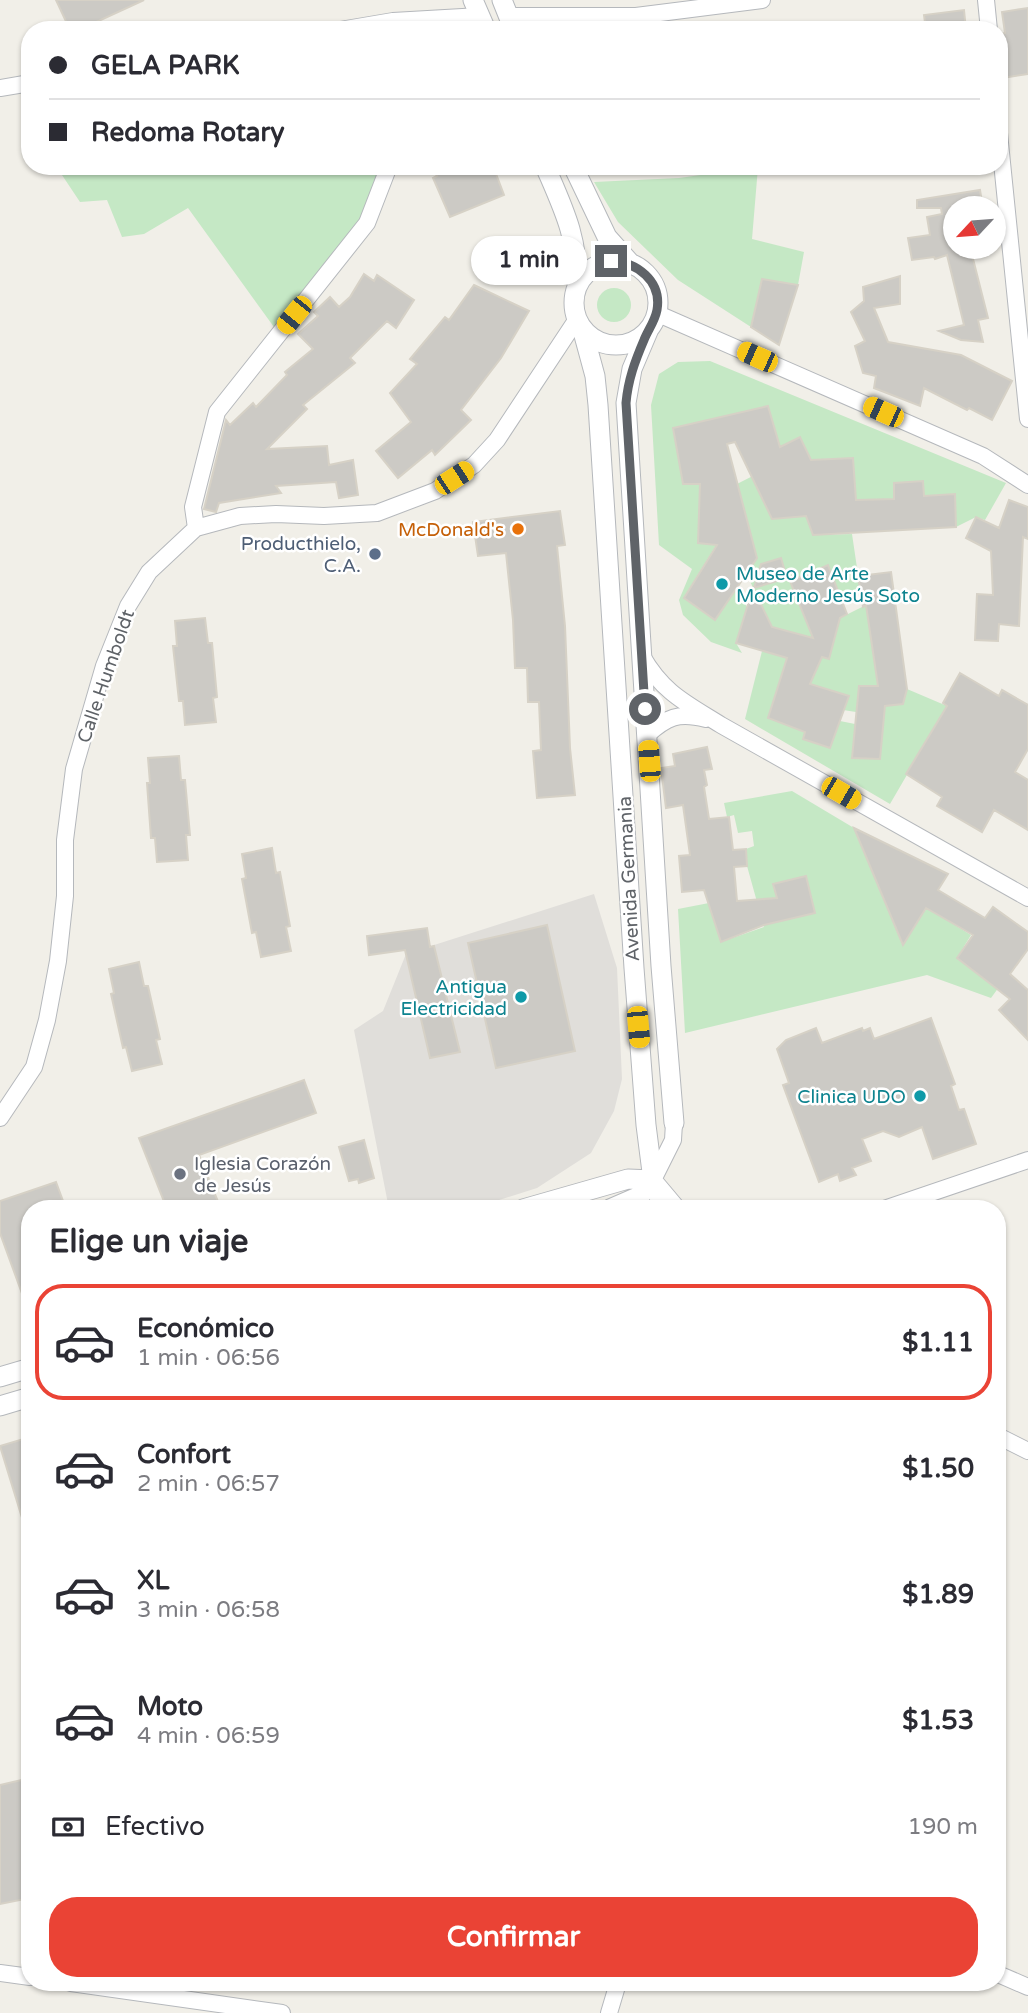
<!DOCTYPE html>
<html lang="es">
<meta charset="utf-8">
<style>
body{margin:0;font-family:"Varela Round",sans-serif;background:#f7f7f7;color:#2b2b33;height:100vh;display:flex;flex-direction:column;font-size:26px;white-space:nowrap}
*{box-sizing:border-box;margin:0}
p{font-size:23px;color:#7c7c81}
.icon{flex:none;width:38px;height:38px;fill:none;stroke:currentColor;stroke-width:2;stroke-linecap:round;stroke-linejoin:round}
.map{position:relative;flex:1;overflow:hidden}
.details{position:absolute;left:21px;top:1200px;width:985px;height:791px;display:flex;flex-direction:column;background:#fff;border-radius:28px;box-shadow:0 2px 5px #0004}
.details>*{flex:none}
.hud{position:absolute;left:21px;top:21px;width:987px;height:154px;border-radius:28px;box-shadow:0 2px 5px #0004;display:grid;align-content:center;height:154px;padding:0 28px;background:#fff}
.needle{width:46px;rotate:244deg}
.fabs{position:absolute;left:943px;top:196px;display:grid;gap:14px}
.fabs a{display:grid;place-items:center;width:63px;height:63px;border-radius:50%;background:#fff;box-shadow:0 2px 5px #0004;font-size:35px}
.end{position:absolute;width:32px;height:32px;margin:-16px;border:9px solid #5f6368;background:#fff;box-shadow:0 0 0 4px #fff}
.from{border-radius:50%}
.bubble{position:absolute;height:49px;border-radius:24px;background:#fff;box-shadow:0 2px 5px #0004;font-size:23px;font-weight:800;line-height:49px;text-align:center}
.car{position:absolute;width:21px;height:42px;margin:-21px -10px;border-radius:9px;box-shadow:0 0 5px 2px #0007;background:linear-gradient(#f5c518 24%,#345 0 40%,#f5c518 0 76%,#345 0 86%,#f5c518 0)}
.hud b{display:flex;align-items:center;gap:24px;height:66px;font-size:26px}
.hud b+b{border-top:2px solid #e1e1e2}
.hud i{width:18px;height:18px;background:#2b2b33}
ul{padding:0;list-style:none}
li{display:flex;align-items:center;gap:21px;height:116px;margin:0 14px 10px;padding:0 14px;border:4px solid transparent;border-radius:28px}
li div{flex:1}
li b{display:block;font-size:26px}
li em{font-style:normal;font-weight:800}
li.on{border-color:#ea4335}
li>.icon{width:63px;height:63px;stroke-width:1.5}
h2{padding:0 28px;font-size:32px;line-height:84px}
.pay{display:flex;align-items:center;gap:18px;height:77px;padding:0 28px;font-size:26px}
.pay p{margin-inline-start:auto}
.primary-button{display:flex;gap:14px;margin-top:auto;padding:14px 28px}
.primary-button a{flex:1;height:80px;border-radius:28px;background:#ea4335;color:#fff;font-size:28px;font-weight:800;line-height:80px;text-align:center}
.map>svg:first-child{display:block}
.industrial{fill:#e0deda}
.green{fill:#c5e8c5}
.building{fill:#cccac5;stroke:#d6d1c6;stroke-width:2}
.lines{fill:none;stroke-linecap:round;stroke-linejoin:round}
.minor-casing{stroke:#b5b8bc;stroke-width:18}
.tertiary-casing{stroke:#b5b8bc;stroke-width:21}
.minor{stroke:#fff;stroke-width:16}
.tertiary{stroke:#fff;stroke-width:19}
.route{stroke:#5f6368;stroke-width:9}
.food-dot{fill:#e8710a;stroke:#fff;stroke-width:2.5}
.service-dot{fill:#5c6f8a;stroke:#fff;stroke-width:2.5}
.culture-dot{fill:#0f9aa8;stroke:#fff;stroke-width:2.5}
.worship-dot{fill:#6b7280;stroke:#fff;stroke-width:2.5}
.labels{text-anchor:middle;stroke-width:5;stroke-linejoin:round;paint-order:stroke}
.food-label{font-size:19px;fill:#c56008;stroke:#fff;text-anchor:end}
.service-label{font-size:19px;fill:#4e5e75;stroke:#fff;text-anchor:end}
.culture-label{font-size:19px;fill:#0d838f;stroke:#fff;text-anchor:end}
.street-label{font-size:19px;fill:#5f6368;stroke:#fff}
.worship-label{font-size:19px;fill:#5b616d;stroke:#fff;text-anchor:start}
</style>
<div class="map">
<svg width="1028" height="2013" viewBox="0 0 1028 2013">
<rect width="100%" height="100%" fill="#f1efe8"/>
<path class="industrial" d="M594,894L617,968L622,1079L614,1111L591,1153L537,1188L471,1209H389L354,1030L383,1011L406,954Z"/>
<path class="green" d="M73,166H389L367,223L279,334L188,208L144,234L122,237L107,200L80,202L60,172Z
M758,167L752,239L804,252L798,285L762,279L751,327L678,280L618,222L594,182L679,178Z
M597 305a17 17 0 1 1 34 0a17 17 0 1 1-34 0Z
M710,361L1006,483L985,520L976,517L956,527L924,496L922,481L894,483V499L856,500L853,458L823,459L814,465L800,437L780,447L768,406L674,428L683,484H737L776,464L806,516L813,535L852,534L861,595L843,604L790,582L806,621L829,611L822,641L772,627L746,573L715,547L684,597L715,620L737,587L754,622L736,643L742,653L711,642L683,615L679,600L692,569L659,545L651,405L659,374L678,362Z
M866,605L875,665L885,686H859L856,712L843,710L848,696L822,688L808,689L819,656L829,659L840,618Z
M762,651L787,658L768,718L814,704L803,739L830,748L840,721L855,724L852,758L885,706L903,704L907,689L947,706L890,804L745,719Z
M792,791L854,828L902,944L927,908L971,935L957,958L987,970L982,978L999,987L991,998L927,975L685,1033L678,909L709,903L721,942L764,927L747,866L746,849L754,846L752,831L738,833L734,815L727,817L724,803Z"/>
<path class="building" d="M56,0H144L79,30H70Z
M1028,8V74L1002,78L999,34L1005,33L1002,12Z
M964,10L966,30H926L924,15Z
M432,166H493L504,195L450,217L433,178L437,176Z
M980,190L983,208H956V247H970L988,318L978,320L983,342L961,340L939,331L964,325L947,255L935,259L934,257L912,260L908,238L930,235L927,217L942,214L941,208H917V200Z
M364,274L374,281L377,275L414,300L396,328L387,321L350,358L355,363L303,405L307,409L267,449L327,446L329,465L353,460L358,495L339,498L336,482L276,486L281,493L219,503L216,512L204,509L226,420L230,425L253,403L256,407L287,375L285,372L313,349L298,334L318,316L314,312L330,297L339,307L350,297Z
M900,276V304L874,308L888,342L961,355L1012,381L992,420L969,408L967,410L924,388L920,406L874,388L876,376L863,373L855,346L865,341L851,312L864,301L863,287Z
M762,279L798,285L779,345L751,327Z
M474,285L529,311L501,358L461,410L471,420L435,455L432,450L398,478L376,451L411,422L390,393L417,364L410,359L445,317L449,320Z
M768,406L780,447L800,437L811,460L853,458L856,500L894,499V483L923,481L924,496L955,494L956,527L813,535L806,516L772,519L735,442L727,444L757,558L715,620L684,598L717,545L698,543L700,484H683L673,428Z
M1009,500L1028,507V539L1023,537L1019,626L999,624L998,641L975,640L977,594L993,595L991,551L966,538L976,517L999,528Z
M560,511L565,545L557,546L565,626L570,748L575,795L537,798L533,751L541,750L539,702H528L527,668H515L513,620L506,553L478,556L473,522Z
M781,558L787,578L754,588L761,564Z
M828,565L847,614L840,618L829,659L822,657L810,684L849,696L830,748L803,739L805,732L768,718L787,658L736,643L753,588L772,627L813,638L790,581Z
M891,572L907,689L903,704L885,706L880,759L852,758L859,686H878L866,605L863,607L858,576Z
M205,618L208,643H212L217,697L213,698L216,722L185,725L183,701H179L173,646H177L175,621Z
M960,673L999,696L1002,690L1028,705V749L1015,772L1028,780V830L994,810L982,832L937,806L942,797L906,774L947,706L943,703Z
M707,747L712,769L704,770L707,785L704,787L709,819L729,817L733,850L746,849L747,866L734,867L737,901L777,898L773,884L806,876L815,913L764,925L721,942L704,890L682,892L679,856L690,855L683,805L666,808L661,768L675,766L673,754Z
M179,756L181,780H185L190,835H186L188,860L157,862L155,838H151L147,783H150L148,758Z
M854,828L948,874L938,890L985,918L993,907L1028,932V949L1010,974L1028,990V1040L999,1010L1010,999L957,958L973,935L926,908L903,945Z
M272,848L276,873L280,872L290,926L286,927L291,951L261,957L256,932L252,933L242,879L246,878L242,854Z
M547,925L575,1051L496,1068L468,943Z
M427,928L430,947L434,946L460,1052L430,1058L405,950L369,955L367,936Z
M139,962L144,986H148L160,1039L156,1040L162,1064L132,1071L126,1047L123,1048L111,994L114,993L109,969Z
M931,1018L955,1084L951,1086L959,1110L964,1109L976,1144L933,1159L922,1127L899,1137L883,1131L862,1139L871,1161L852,1168L856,1175L840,1181L838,1174L819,1182L783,1085L789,1083L777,1049L786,1040L816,1028L822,1043L862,1028L863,1031L870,1028L874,1039Z
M304,1080L316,1113L199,1155L221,1209H167L139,1138Z
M364,1140L374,1178L359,1183L358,1179L349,1181L339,1147Z
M56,1182L66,1209H30V1310H28L0,1233V1201Z
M30,1437V1533L27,1534L0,1446Z
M30,1778V1898L0,1904V1785Z"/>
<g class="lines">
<defs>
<path id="minor" d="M986,0L989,30
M509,16H636L762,0
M340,30L393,21L480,16
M0,88L30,83
M999,133L1028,419
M656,313L983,456L1028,485
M196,528L193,507L217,412L367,223L389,166
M642,656C663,693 686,703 721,725L1028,898
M647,735C667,717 678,712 706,719
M0,1118L34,1067L47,1020L58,961L65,896V840L74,769L104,666L128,606L149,572L196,528L240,516L276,514L324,516L377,513L435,491L474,465L497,440L577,319
M657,1184L678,1209
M661,1209L653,1180L673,1140L674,1123
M884,1209L1028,1160
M998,1436L1028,1451
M0,1973L30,1977
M998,1974L1028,1987
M71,1983L282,2013
M609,2013L618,1983"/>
<path id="tertiary" d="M473,0L486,30
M502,0L514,30
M545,166C564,210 578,237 577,287
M573,166L607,237L632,265
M574 303a42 42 0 1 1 84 0a42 42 0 1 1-84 0Z
M582,328L595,376L598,405L634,968L646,1125L653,1180
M649,329L632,369L626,403L661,966L674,1123
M523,1209L628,1179L653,1180
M610,1209L640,1196L653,1180
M0,1377L30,1368
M0,1406L30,1397"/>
</defs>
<use href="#minor" class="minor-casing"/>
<use href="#tertiary" class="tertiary-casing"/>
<use href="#minor" class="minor"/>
<use href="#tertiary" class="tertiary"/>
</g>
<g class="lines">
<path class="route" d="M611,261C637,262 662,281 657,310C655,321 648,330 644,340C635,361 628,380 626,403L645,709"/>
</g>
<circle class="food-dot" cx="518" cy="529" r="7"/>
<circle class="service-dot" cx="375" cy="554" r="7"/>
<g class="culture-dot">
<circle cx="722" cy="584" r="7"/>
<circle cx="521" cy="997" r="7"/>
<circle cx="920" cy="1096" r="7"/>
</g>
<circle class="worship-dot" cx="180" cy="1174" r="7"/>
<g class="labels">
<g class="food-label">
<text x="504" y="536">McDonald's</text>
</g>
<g class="service-label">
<text x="361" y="550">Producthielo,<tspan x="361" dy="22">C.A.</tspan></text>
</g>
<g class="culture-label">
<text x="736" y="580" text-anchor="start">Museo de Arte<tspan x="736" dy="22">Moderno Jesús Soto</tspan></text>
<text x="507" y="993">Antigua<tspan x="507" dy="22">Electricidad</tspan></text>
<text x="906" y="1103">Clinica UDO</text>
</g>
<g class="street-label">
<text transform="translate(105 676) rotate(-71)" y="7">Calle Humboldt</text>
<text transform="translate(628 879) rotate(-93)" y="7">Avenida Germania</text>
</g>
<g class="worship-label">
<text x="194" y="1170">Iglesia Corazón<tspan x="194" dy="22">de Jesús</tspan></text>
</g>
</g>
</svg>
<div class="fabs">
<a><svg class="needle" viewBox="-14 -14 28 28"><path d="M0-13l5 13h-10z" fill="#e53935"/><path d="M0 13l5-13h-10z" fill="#7c7c81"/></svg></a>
</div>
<i class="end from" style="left:645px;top:709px"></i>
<i class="end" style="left:611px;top:261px"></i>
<div class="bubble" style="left:471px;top:236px;width:116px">1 min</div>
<i class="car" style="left:294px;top:315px;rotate:219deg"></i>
<i class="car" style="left:757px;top:357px;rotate:294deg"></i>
<i class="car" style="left:883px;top:412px;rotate:294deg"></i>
<i class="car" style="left:454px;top:478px;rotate:57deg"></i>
<i class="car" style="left:649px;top:761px;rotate:356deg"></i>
<i class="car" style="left:841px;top:793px;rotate:120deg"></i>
<i class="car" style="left:638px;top:1027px;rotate:175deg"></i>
<div class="hud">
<b><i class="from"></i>GELA PARK</b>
<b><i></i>Redoma Rotary</b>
</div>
<section class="details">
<h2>Elige un viaje</h2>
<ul>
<li class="on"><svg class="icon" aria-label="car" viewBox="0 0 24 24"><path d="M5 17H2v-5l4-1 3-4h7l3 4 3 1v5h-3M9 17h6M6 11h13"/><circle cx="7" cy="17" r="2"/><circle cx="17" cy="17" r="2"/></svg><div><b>Económico</b><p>1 min · 06:56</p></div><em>$1.11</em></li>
<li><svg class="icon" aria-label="car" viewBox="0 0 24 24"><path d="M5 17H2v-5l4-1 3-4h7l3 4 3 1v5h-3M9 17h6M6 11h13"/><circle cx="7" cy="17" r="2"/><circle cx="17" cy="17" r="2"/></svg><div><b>Confort</b><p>2 min · 06:57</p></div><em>$1.50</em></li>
<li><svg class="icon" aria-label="car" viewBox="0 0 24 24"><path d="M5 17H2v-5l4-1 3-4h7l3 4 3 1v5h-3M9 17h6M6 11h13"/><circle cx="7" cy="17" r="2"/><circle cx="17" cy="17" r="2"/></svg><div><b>XL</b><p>3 min · 06:58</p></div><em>$1.89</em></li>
<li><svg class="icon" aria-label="car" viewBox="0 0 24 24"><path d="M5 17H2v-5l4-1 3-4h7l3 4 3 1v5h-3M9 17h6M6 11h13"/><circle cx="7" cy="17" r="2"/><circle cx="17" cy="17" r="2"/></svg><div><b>Moto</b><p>4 min · 06:59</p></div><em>$1.53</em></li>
</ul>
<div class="pay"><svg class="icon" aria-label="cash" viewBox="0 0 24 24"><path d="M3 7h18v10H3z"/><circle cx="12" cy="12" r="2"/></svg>Efectivo<p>190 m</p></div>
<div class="primary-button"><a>Confirmar</a></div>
</section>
</div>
